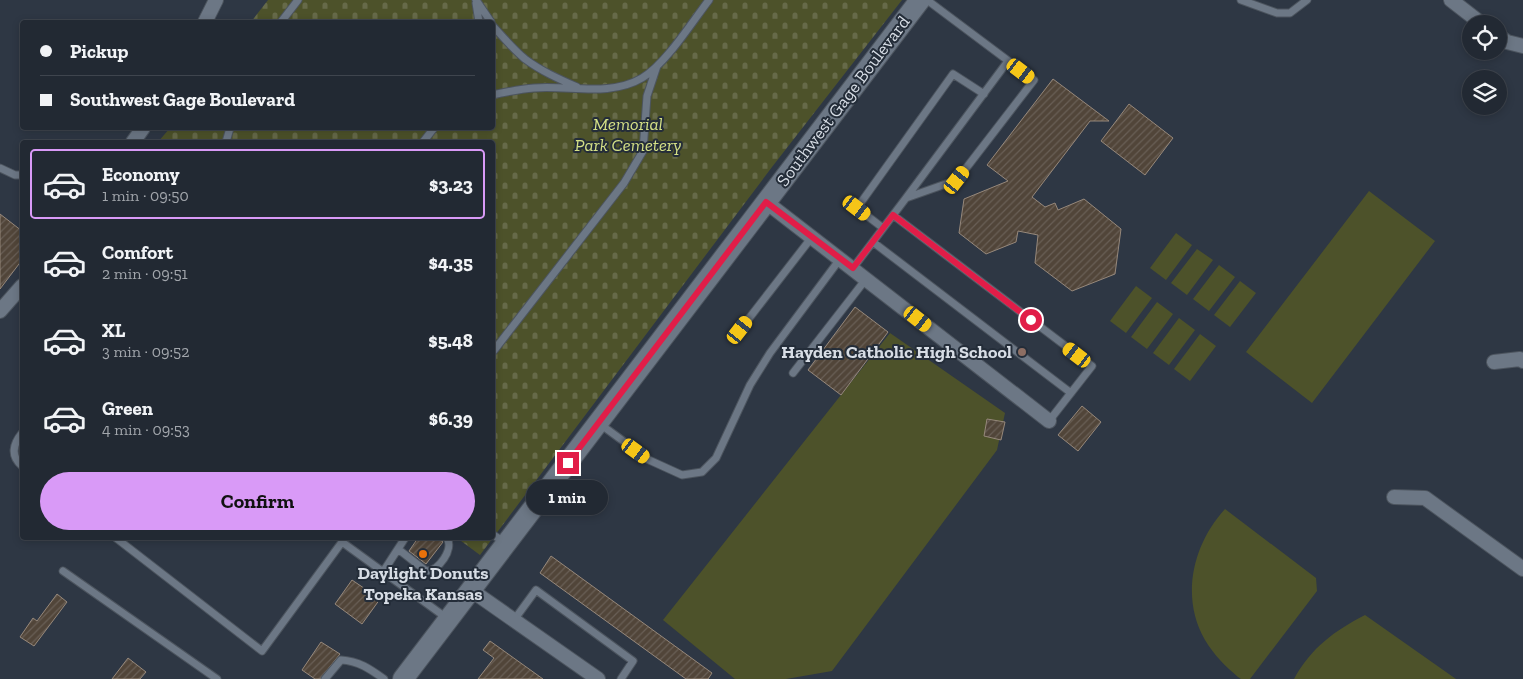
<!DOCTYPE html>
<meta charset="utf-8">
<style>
body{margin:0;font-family:"Zilla Slab",serif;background:#2e353f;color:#f1f3f6;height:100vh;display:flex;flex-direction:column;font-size:19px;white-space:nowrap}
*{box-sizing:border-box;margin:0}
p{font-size:16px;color:#a2a6ac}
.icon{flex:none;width:28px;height:28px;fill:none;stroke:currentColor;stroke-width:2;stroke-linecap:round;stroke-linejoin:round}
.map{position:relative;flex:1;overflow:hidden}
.drawer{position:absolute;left:20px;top:140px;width:475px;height:400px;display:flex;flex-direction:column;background:#222933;border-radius:5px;box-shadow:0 2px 8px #0003,0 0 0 1px #3f454e}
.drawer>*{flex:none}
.hud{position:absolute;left:20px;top:20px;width:475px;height:110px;border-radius:5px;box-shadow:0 2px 8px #0003,0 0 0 1px #3f454e;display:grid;align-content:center;height:110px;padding:0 20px;background:#222933}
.tools{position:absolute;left:1462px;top:15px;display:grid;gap:10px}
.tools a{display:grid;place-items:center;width:45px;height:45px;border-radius:50%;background:#222933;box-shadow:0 2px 8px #0003,0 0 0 1px #3f454e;font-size:25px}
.end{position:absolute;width:22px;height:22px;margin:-11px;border:6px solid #e11d48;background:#fff;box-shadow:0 0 0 2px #fff}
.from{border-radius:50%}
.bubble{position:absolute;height:35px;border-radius:18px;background:#222933;box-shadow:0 2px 8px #0003,0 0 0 1px #3f454e;font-size:16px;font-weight:700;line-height:35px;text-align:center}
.car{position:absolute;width:15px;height:30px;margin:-15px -8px;border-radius:6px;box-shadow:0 0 4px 1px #0007;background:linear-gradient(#f5c518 24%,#345 0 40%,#f5c518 0 76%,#345 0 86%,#f5c518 0)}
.hud b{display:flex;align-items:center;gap:18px;height:48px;font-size:19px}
.hud b+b{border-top:1px solid #3f454e}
.hud i{width:12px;height:12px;background:#f1f3f6}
ul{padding:9px 0 0;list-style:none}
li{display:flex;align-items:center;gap:15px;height:70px;margin:0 10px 8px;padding:0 10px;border:2px solid transparent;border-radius:5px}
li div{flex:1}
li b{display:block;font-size:19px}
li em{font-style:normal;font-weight:700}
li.active{border-color:#d99af7}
li>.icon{width:45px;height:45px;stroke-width:1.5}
.primary-button{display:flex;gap:10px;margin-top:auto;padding:10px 20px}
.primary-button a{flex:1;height:58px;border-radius:30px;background:#d99af7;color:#111;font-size:20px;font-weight:700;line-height:58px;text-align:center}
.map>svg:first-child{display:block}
.grass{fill:#4d522a}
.cemetery{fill:url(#cemetery-stones)}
.building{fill:url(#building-hatch);stroke:#96887b}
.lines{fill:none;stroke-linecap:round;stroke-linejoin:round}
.service-casing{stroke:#4c545e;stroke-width:9}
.minor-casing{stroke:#4c545e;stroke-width:16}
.secondary-casing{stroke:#4c545e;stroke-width:22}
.service{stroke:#6c7785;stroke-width:7}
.minor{stroke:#6c7785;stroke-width:14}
.secondary{stroke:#6c7785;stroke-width:20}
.route{stroke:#e11d48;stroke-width:6}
.education-dot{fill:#8d6e63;stroke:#242d39;stroke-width:2}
.food-dot{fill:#e8710a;stroke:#242d39;stroke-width:2}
.labels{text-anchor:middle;stroke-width:4;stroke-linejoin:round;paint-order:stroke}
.street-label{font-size:18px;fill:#d7dde5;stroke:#242d39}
.park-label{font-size:18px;font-style:italic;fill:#d5e186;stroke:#242d39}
.poi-label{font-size:18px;font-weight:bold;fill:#d7dde5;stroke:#242d39;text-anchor:end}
</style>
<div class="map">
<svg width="1523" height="679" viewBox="0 0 1523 679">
<defs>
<pattern id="cemetery-stones" width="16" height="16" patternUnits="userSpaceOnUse" patternTransform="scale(1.25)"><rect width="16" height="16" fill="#4d522a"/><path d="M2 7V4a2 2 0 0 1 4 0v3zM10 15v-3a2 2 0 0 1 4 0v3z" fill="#666a49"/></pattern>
<pattern id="building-hatch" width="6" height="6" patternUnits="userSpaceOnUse" patternTransform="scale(1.25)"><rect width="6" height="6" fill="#514539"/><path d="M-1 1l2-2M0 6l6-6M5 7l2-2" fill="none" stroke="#695f56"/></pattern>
</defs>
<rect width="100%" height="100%" fill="#2e3744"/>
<path class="grass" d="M1369,191L1435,241L1312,403L1246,352Z
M1176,233L1192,245L1166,280L1150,268Z
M1197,249L1213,260L1187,295L1171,283Z
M1219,265L1235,277L1209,311L1193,299Z
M1240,281L1256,293L1230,327L1214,315Z
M1136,286L1152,298L1126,333L1110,321Z
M1157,302L1173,314L1147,349L1131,337Z
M1179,318L1195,330L1169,365L1153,353Z
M890,333L1005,413L997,450L832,671L786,679H735L663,620Z
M1200,334L1216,346L1190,381L1174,369Z
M1225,509L1316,578L1317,591L1250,679H1241L1238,677C1225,666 1214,655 1205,640C1180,597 1193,544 1225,509Z
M1365,615L1456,679H1294C1311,648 1334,631 1365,615Z"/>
<path class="cemetery" d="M268,0H902L772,167L480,555L457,538H492V142H158L170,128H492V22H251Z"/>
<path class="building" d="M1053,79L1109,121H1090L1032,197L1045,207L1055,203L1058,210L1084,199L1121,229L1115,274L1072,291L1035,263L1038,235L1018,231L1016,242L986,254L959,233L964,199L1008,181L987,165Z
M1129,104L1173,138L1145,175L1101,141Z
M0,214L22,231V260L0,289Z
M855,307L888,332L841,395L808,370Z
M1082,406L1101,422L1078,451L1058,435Z
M987,419L1005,422L1001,440L984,436Z
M418,538H438L443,542L426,564L409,551Z
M551,556L712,673L708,679H686L540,573Z
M352,580L380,599L362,624L335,604Z
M57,594L67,602L34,646L20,637L33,618L37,621Z
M490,641L543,679H478L494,658L483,650Z
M321,642L340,654L320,679H315L302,670Z
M128,658L146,672L140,679H112Z"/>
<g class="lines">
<defs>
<path id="service" d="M476,0L491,22
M1241,0L1277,13H1290L1307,0
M476,3L479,22
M281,22L298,0
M492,25C503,37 513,49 525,59C541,71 559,79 577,87
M492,95C506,92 520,89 534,88C569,85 610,97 642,78C665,65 692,22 709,0
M226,142L230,128
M423,142L434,128
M0,168L15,175H22
M906,198L1008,61
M893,215L1092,366L1049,421
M883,228L857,208L953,74L984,94
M873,242L1071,393
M853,268L906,198L957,180L1034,80L927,0
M740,330L812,237
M492,353L624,183L643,151L647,96L657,66
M793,373L866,279
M600,424L649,460L682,475L702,472L716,458L750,385L770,353L840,259
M22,433C13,444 10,456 22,466
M492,534L504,542
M116,538L262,651L342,542V538
M342,542L448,619
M398,549L426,571C439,571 454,549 447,538
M63,571L217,679
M383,572L405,538
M514,620L536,590L633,661L621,679
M325,679L341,660C359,661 370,669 384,679"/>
<path id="minor" d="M1451,0L1482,24
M205,22L216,0
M1499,36L1507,42L1523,46
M133,142L143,128
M766,202L1049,421
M0,311L22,286
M1494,362L1520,359L1523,361
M1394,497L1425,498L1523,569
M471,590L598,679"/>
<path id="secondary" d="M403,679L920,0"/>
</defs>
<use href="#service" class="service-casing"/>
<use href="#minor" class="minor-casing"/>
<use href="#secondary" class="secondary-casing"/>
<use href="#service" class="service"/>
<use href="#minor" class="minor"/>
<use href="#secondary" class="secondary"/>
</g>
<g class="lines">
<path class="route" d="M568,463L766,202L853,268L893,215L1031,320"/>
</g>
<circle class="education-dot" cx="1022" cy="352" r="5"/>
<circle class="food-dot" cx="423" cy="554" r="5"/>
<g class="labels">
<g class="street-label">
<text transform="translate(843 101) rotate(-53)" y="6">Southwest Gage Boulevard</text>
</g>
<g class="park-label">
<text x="628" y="130">Memorial<tspan x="628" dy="21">Park Cemetery</tspan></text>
</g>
<g class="poi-label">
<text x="1012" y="358">Hayden Catholic High School</text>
<text x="423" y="579" text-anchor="middle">Daylight Donuts<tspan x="423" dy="21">Topeka Kansas</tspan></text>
</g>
</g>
</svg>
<div class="tools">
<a><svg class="icon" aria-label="locate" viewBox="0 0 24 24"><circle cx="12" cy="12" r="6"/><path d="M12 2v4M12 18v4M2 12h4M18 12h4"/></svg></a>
<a><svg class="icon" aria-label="layers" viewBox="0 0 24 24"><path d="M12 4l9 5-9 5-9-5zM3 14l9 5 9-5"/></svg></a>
</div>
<i class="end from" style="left:1031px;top:320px"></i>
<i class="end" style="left:568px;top:463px"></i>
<div class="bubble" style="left:526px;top:480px;width:82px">1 min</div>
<i class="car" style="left:1021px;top:71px;rotate:127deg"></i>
<i class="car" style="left:957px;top:180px;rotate:38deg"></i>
<i class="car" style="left:857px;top:208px;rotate:127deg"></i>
<i class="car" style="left:918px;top:319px;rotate:128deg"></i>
<i class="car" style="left:740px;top:330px;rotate:38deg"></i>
<i class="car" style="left:1077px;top:355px;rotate:307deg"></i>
<i class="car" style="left:636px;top:451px;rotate:126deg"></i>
<div class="hud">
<b><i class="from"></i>Pickup</b>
<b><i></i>Southwest Gage Boulevard</b>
</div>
<section class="drawer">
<ul>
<li class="active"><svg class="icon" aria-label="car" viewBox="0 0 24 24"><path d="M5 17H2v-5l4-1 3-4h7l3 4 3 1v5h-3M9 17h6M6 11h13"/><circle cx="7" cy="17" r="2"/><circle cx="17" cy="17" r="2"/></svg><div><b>Economy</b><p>1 min · 09:50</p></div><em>$3.23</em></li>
<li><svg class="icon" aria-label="car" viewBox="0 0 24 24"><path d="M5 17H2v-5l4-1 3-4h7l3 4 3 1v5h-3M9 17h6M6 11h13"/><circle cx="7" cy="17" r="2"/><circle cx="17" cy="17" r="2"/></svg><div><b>Comfort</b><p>2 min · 09:51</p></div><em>$4.35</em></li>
<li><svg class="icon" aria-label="car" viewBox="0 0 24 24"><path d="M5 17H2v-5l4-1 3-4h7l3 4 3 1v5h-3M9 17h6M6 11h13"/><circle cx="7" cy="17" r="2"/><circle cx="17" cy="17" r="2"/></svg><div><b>XL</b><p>3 min · 09:52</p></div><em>$5.48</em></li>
<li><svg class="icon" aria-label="car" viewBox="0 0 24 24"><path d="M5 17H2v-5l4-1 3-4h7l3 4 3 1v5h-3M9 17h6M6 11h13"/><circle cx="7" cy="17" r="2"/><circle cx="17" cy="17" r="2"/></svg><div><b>Green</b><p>4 min · 09:53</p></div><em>$6.39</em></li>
</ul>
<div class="primary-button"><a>Confirm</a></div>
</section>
</div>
